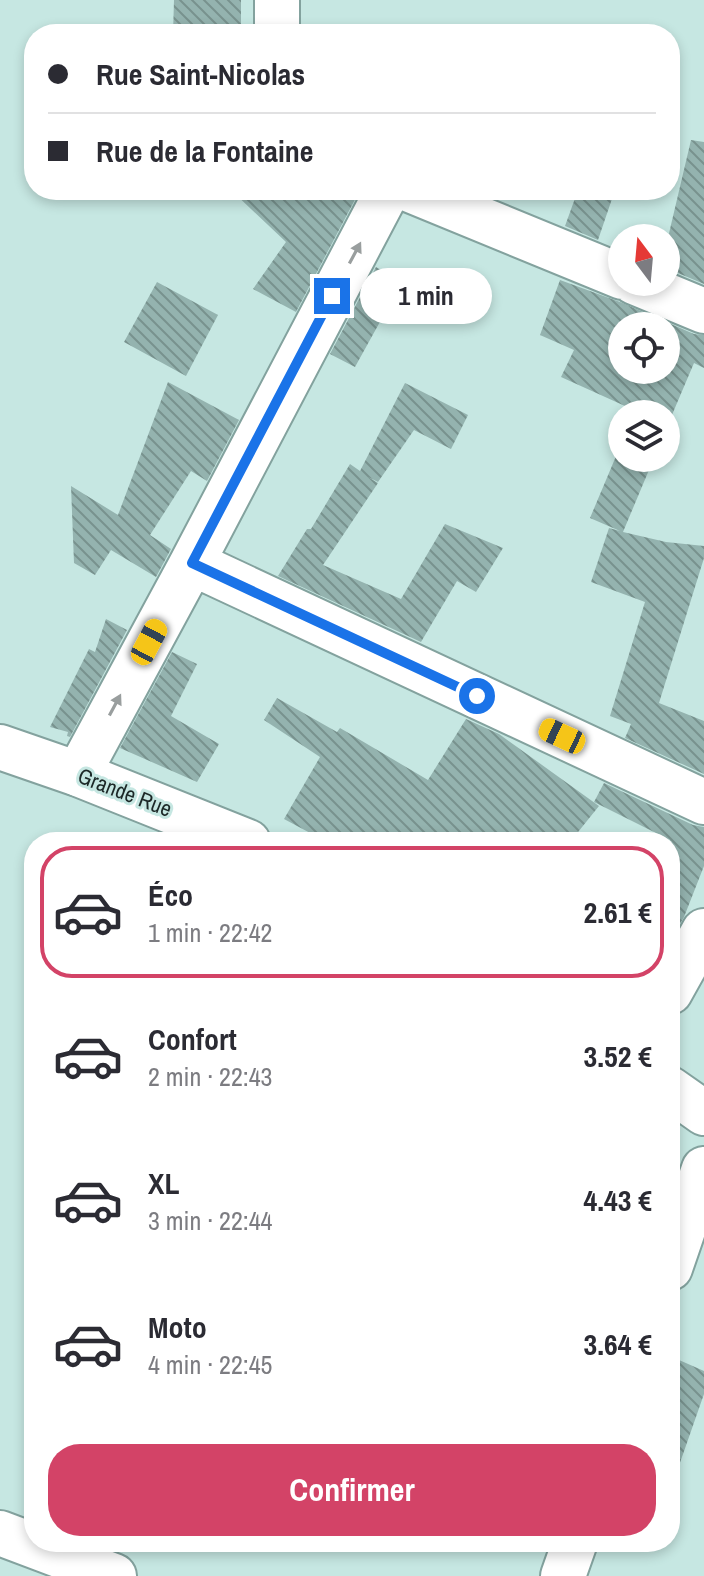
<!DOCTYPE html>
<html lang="fr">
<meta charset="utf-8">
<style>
body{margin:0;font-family:"Archivo Narrow",sans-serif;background:#f2f2f3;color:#2b2b33;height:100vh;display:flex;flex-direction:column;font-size:30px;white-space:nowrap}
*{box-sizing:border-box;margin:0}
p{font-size:26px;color:#7c7c81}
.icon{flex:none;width:44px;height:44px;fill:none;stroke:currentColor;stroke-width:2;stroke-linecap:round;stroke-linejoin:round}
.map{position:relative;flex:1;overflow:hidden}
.sheet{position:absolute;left:24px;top:832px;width:656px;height:720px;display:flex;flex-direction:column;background:#fff;border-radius:32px;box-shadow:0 4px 12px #0003}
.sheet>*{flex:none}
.top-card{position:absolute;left:24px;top:24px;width:656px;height:176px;border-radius:32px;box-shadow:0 4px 12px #0003;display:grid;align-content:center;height:176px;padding:0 24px;background:#fff}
.needle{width:52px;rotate:344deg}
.tools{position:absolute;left:608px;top:224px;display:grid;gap:16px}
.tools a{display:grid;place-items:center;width:72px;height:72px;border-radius:50%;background:#fff;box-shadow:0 4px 12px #0003;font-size:40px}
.end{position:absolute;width:36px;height:36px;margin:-18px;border:10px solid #1a73e8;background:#fff;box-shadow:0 0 0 4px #fff}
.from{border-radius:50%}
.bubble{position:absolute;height:56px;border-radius:28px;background:#fff;box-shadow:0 4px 12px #0003;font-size:26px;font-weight:700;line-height:56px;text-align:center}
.car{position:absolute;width:24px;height:48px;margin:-24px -12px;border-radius:10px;box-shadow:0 0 6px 2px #0007;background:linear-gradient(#f5c518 24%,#345 0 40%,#f5c518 0 76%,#345 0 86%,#f5c518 0)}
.top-card b{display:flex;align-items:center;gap:28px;height:76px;font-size:30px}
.top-card b+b{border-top:2px solid #e1e1e2}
.top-card i{width:20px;height:20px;background:#2b2b33}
ul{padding:14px 0 0;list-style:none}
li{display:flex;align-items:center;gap:24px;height:132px;margin:0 16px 12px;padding:0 8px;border:4px solid transparent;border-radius:32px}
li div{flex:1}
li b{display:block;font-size:30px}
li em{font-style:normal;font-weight:700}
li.on{border-color:#d34367}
li>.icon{width:72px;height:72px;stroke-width:1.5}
.cta{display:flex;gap:16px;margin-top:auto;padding:16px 24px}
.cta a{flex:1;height:92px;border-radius:32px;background:#d34367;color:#fff;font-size:32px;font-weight:700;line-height:92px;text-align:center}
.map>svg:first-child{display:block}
.building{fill:url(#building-back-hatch);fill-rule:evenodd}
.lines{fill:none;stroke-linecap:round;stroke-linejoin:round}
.minor-casing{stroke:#83a29e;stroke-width:48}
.tertiary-casing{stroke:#83a29e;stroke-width:48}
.minor{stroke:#fff;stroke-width:44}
.tertiary{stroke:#fff;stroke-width:44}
.oneway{fill:#999e9e}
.route{stroke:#1a73e8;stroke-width:10}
.labels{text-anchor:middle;stroke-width:6;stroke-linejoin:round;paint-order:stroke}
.street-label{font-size:22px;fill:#1c2827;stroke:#c6e7e2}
</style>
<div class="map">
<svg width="704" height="1576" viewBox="0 0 704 1576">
<defs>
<pattern id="building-back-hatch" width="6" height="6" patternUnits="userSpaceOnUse" patternTransform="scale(2)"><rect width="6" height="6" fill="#94b3af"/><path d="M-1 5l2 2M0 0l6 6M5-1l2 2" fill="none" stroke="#78928e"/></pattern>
</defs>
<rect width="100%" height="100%" fill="#c6e7e2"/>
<path class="building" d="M174,0H241V34H173Z
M691,140L704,142V284L666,268V246Z
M231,190H360L296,312L253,289L286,242Z
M578,190H615L598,240L565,226Z
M376,267L402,282L355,367L330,354Z
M560,280L620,302L694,334L704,335V368L694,363L666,429V414H634L635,412L624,408L625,406L561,377L574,350L540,335ZM622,326H666V370H622Z
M157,282L218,315L186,376L124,342Z
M168,382L239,420L207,481L191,471L150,535L171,549L156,577L111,550L95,575L74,563L71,486L118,515Z
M405,383L468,415L451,449L414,430L378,482L368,477L378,483L323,565L401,599L445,524L503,548L476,592L457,581L421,642L278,576L307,529H311L350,464L360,471Z
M622,442V458H654L623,532L666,542L704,546V558L659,703L704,721V774L625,738L631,724L610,716L645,602L591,582L609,528L620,531L590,518Z
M106,619L127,630L70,737L67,736L68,732L50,727L89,649L95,652Z
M172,652L197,664L171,716L219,744L197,782L120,748Z
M277,698L337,732L340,728L428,780L466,719L499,734L599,806L570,842H327L284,819L320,757L264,720Z
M604,783L693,825L704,827V866L684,917L670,941V840L594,802Z
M670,1356L704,1371V1394L675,1477L670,1476Z"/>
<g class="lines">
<defs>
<path id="minor" d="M277,0V34
M410,190L622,277
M634,282L704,311
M192,563L704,802
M78,774L192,563L388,190
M670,992L704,931
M670,1268L704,1169
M0,1533L114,1576
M563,1576L575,1542"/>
<path id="tertiary" d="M0,747L78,774L248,842
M670,1089L704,1113"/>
</defs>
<use href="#minor" class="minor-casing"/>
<use href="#tertiary" class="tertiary-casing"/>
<use href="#minor" class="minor"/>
<use href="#tertiary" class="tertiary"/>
</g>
<defs><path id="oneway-solid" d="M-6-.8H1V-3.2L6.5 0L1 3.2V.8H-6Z" transform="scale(2)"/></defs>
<g class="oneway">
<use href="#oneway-solid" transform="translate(355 253) rotate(-62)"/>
<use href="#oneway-solid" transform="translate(115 705) rotate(-62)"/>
</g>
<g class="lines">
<path class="route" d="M332,296L192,563L477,696"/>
</g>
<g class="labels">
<g class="street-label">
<text transform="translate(125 792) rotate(21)" y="8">Grande Rue</text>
</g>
</g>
</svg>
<div class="tools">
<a><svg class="needle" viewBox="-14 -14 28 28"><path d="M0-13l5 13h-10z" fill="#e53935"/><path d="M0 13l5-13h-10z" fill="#7c7c81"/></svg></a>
<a><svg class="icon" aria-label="locate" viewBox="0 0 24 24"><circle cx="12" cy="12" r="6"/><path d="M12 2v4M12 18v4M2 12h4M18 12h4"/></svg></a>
<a><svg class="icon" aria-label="layers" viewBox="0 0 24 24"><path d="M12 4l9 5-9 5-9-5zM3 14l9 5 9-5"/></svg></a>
</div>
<i class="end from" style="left:477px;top:696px"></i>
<i class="end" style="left:332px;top:296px"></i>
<div class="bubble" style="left:360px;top:268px;width:132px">1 min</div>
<i class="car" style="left:149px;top:642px;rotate:28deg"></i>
<i class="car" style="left:562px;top:736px;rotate:295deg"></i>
<div class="top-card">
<b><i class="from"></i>Rue Saint-Nicolas</b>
<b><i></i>Rue de la Fontaine</b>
</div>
<section class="sheet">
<ul>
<li class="on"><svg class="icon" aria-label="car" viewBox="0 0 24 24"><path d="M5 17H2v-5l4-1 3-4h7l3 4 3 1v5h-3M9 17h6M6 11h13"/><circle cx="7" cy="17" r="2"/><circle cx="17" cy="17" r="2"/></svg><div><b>Éco</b><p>1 min · 22:42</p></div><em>2.61 €</em></li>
<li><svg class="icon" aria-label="car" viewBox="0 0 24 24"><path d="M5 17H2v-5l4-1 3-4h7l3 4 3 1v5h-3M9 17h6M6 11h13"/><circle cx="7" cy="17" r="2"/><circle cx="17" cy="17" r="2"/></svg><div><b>Confort</b><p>2 min · 22:43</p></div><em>3.52 €</em></li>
<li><svg class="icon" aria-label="car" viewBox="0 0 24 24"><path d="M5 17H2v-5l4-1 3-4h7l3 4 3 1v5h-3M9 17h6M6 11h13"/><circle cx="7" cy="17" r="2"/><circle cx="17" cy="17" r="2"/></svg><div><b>XL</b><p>3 min · 22:44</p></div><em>4.43 €</em></li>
<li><svg class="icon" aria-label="car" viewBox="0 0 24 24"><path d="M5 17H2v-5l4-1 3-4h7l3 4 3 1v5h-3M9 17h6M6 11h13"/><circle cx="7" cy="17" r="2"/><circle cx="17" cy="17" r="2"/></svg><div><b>Moto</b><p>4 min · 22:45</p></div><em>3.64 €</em></li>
</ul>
<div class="cta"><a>Confirmer</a></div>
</section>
</div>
